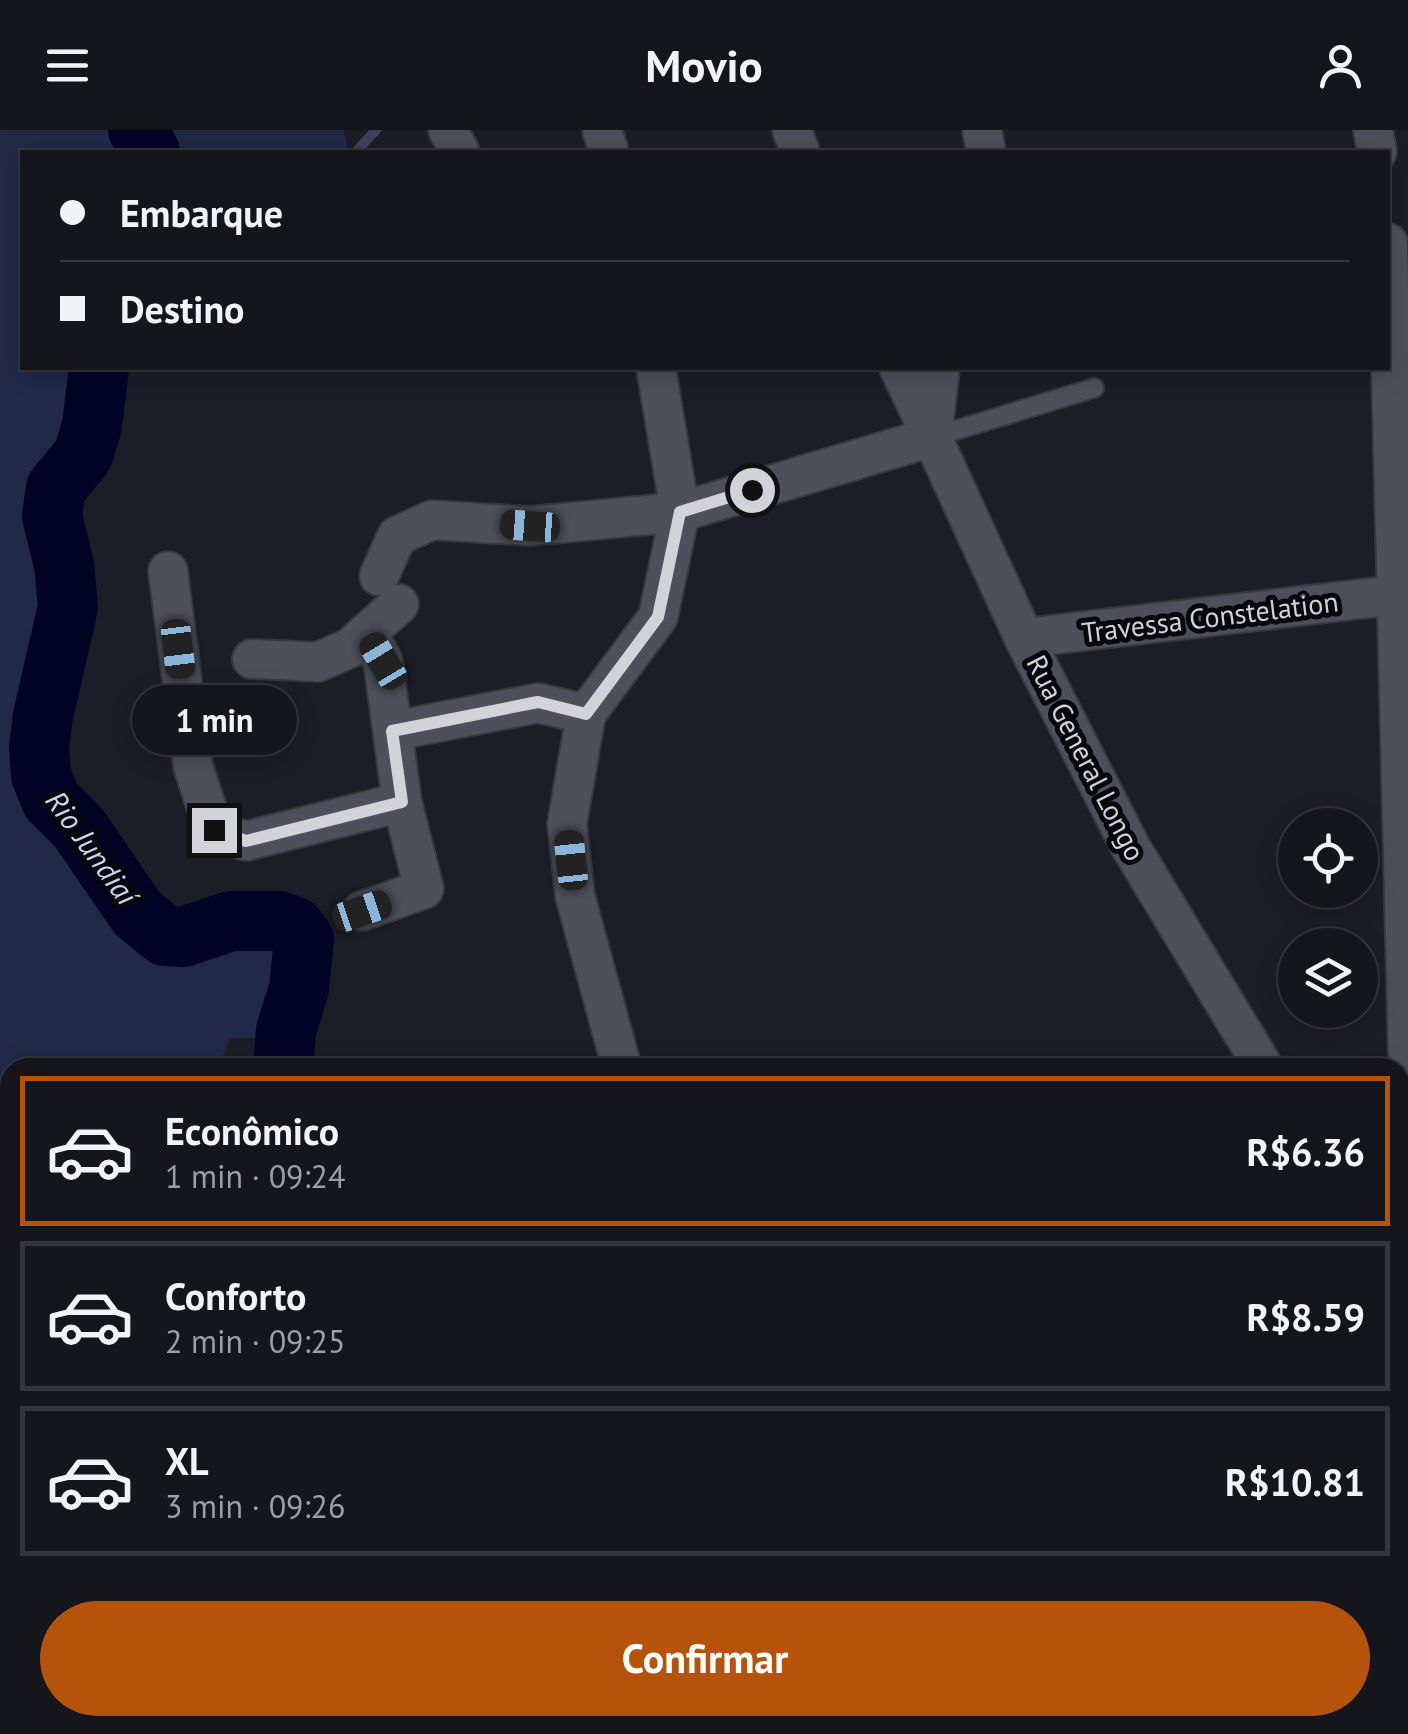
<!DOCTYPE html>
<html lang="pt">
<meta charset="utf-8">
<style>
body{margin:0;font-family:"PT Sans",sans-serif;background:#212329;color:#f1f3f6;height:100vh;display:flex;flex-direction:column;font-size:38px;white-space:nowrap}
*{box-sizing:border-box;margin:0}
p{font-size:32px;color:#9d9fa3}
.icon{flex:none;width:55px;height:55px;fill:none;stroke:currentColor;stroke-width:2;stroke-linecap:round;stroke-linejoin:round}
.map{position:relative;flex:1;overflow:hidden}
.panel{position:absolute;left:0px;top:928px;width:1410px;height:678px;display:flex;flex-direction:column;background:#14161c;border-radius:30px 30px 0 0;box-shadow:0 5px 25px #0003,0 0 0 2px #33353b}
.panel>*{flex:none}
.guide{position:absolute;left:20px;top:20px;width:1370px;height:220px;border-radius:0px;box-shadow:0 5px 25px #0003,0 0 0 2px #33353b;display:grid;align-content:center;height:220px;padding:0 40px;background:#14161c}
.controls{position:absolute;left:1278px;top:678px;display:grid;gap:20px}
.controls a{display:grid;place-items:center;width:100px;height:100px;border-radius:50%;background:#14161c;box-shadow:0 5px 25px #0003,0 0 0 2px #33353b;font-size:50px}
.end{position:absolute;width:45px;height:45px;margin:-22px;border:12px solid #d1d3d9;background:#111;box-shadow:0 0 0 5px #111}
.from{border-radius:50%}
.bubble{position:absolute;height:70px;border-radius:35px;background:#14161c;box-shadow:0 5px 25px #0003,0 0 0 2px #33353b;font-size:32px;font-weight:800;line-height:70px;text-align:center}
.car{position:absolute;width:30px;height:60px;margin:-30px -15px;border-radius:12px;box-shadow:0 0 8px 2px #0007;background:linear-gradient(#222 24%,#8ab4d8 0 40%,#222 0 76%,#8ab4d8 0 86%,#222 0)}
.guide b{display:flex;align-items:center;gap:35px;height:95px;font-size:38px}
.guide b+b{border-top:2px solid #33353b}
.guide i{width:25px;height:25px;background:#f1f3f6}
ul{padding:18px 0 0;list-style:none}
li{display:flex;align-items:center;gap:30px;height:150px;margin:0 20px 15px;padding:0 20px;border:5px solid #33353b;border-radius:0px}
li div{flex:1}
li b{display:block;font-size:38px}
li em{font-style:normal;font-weight:800}
li.selected{border-color:#b45309}
li>.icon{width:90px;height:90px;stroke-width:1.5}
.primary-button{display:flex;gap:20px;margin-top:auto;padding:20px 40px}
.primary-button a{flex:1;height:115px;border-radius:60px;background:#b45309;color:#fff;font-size:40px;font-weight:800;line-height:115px;text-align:center}
header{display:flex;justify-content:space-between;align-items:center;height:130px;padding:0 40px;background:#14161c;font-size:45px;font-weight:800}
.map>svg:first-child{display:block}
.green{fill:#212948}
.lines{fill:none;stroke-linecap:round;stroke-linejoin:round}
.stream{stroke:#41415c;stroke-width:10}
.river{stroke:#030326;stroke-width:60}
.service-casing{stroke:#37393f;stroke-width:22}
.minor-casing{stroke:#37393f;stroke-width:42}
.path{stroke:#5f6269;stroke-width:6;stroke-dasharray:8 8;stroke-linecap:butt}
.service{stroke:#4d505a;stroke-width:18}
.minor{stroke:#4d505a;stroke-width:38}
.route{stroke:#d1d3d9;stroke-width:12}
.labels{text-anchor:middle;stroke-width:10;stroke-linejoin:round;paint-order:stroke}
.street-label{font-size:28px;fill:#d1d3d9;stroke:#07080c}
.water-label{font-size:30px;font-style:italic;fill:#cbd5f2;stroke:#07080c}
</style>
<header><svg class="icon" aria-label="menu" viewBox="0 0 24 24"><path d="M4 6h16M4 12h16M4 18h16"/></svg>Movio<svg class="icon" aria-label="person" viewBox="0 0 24 24"><circle cx="12" cy="8" r="4"/><path d="M4 21q1-7 8-7t8 7"/></svg></header>
<div class="map">
<svg width="1408" height="1604" viewBox="0 0 1408 1604">
<rect width="100%" height="100%" fill="#1b1e26"/>
<path class="green" d="M0,0H344L348,22H22V238H99L92,296L83,325L55,358L52,386L64,435L68,477L43,586L42,645L51,670L79,698L137,783L165,806L184,807L231,791H280L295,797L304,809L299,859L286,908H230L219,937L10,938V1523L0,1524Z"/>
<g class="lines">
<path class="stream" d="M356,22L376,0
M938,1595L946,1604"/>
<path class="river" d="M138,0L150,22
M99,238L92,296L83,325L56,358L52,386L64,435L68,477L43,586L39,617L41,645L51,670L79,698L137,783L165,806L183,807L231,791H280L295,797L304,809L299,859L286,900L283,938
M292,1595L300,1604"/>
<defs>
<path id="service" d="M933,307L1094,258
M342,1595L349,1604"/>
<path id="minor" d="M448,0L460,22
M602,0L609,22
M792,0L800,22
M982,0L986,22
M1373,0L1377,22
M1388,113L1408,931
M899,238L932,307L940,238
M168,441L193,636L214,700L246,711L402,672
M379,446L397,406L432,390L530,396L680,382L932,307L1024,508L1130,716L1264,938
M1024,508L1395,465
M252,529L318,532L350,518L399,474
M393,601L538,573L586,584
M362,781L424,759L402,672L383,531L367,503
M622,938L575,766L567,694L586,584L658,487L680,382L656,238
M1400,1065L1408,1069
M1400,1428L1408,1369
M872,1595L882,1604
M536,1604L546,1595
M1375,1604V1595"/>
</defs>
<use href="#service" class="service-casing"/>
<use href="#minor" class="minor-casing"/>
<path class="path" d="M0,1546L10,1547"/>
<use href="#service" class="service"/>
<use href="#minor" class="minor"/>
</g>
<g class="lines">
<path class="route" d="M214,700L246,711L402,672L392,601L538,572L586,584L658,487L680,382L752,360"/>
</g>
<g class="labels">
<g class="street-label">
<text transform="translate(1210 487) rotate(-7)" y="10">Travessa Constelation</text>
<text transform="translate(1086 628) rotate(63)" y="10">Rua General Longo</text>
</g>
<g class="water-label">
<text transform="translate(91 718) rotate(54)" y="10">Rio Jundiaí</text>
</g>
</g>
</svg>
<div class="controls">
<a><svg class="icon" aria-label="locate" viewBox="0 0 24 24"><circle cx="12" cy="12" r="6"/><path d="M12 2v4M12 18v4M2 12h4M18 12h4"/></svg></a>
<a><svg class="icon" aria-label="layers" viewBox="0 0 24 24"><path d="M12 4l9 5-9 5-9-5zM3 14l9 5 9-5"/></svg></a>
</div>
<i class="end from" style="left:752px;top:360px"></i>
<i class="end" style="left:214px;top:700px"></i>
<div class="bubble" style="left:132px;top:555px;width:165px">1 min</div>
<i class="car" style="left:530px;top:396px;rotate:274deg"></i>
<i class="car" style="left:178px;top:519px;rotate:173deg"></i>
<i class="car" style="left:383px;top:531px;rotate:329deg"></i>
<i class="car" style="left:571px;top:730px;rotate:354deg"></i>
<i class="car" style="left:362px;top:781px;rotate:71deg"></i>
<div class="guide">
<b><i class="from"></i>Embarque</b>
<b><i></i>Destino</b>
</div>
<section class="panel">
<ul>
<li class="selected"><svg class="icon" aria-label="car" viewBox="0 0 24 24"><path d="M5 17H2v-5l4-1 3-4h7l3 4 3 1v5h-3M9 17h6M6 11h13"/><circle cx="7" cy="17" r="2"/><circle cx="17" cy="17" r="2"/></svg><div><b>Econômico</b><p>1 min · 09:24</p></div><em>R$6.36</em></li>
<li><svg class="icon" aria-label="car" viewBox="0 0 24 24"><path d="M5 17H2v-5l4-1 3-4h7l3 4 3 1v5h-3M9 17h6M6 11h13"/><circle cx="7" cy="17" r="2"/><circle cx="17" cy="17" r="2"/></svg><div><b>Conforto</b><p>2 min · 09:25</p></div><em>R$8.59</em></li>
<li><svg class="icon" aria-label="car" viewBox="0 0 24 24"><path d="M5 17H2v-5l4-1 3-4h7l3 4 3 1v5h-3M9 17h6M6 11h13"/><circle cx="7" cy="17" r="2"/><circle cx="17" cy="17" r="2"/></svg><div><b>XL</b><p>3 min · 09:26</p></div><em>R$10.81</em></li>
</ul>
<div class="primary-button"><a>Confirmar</a></div>
</section>
</div>
